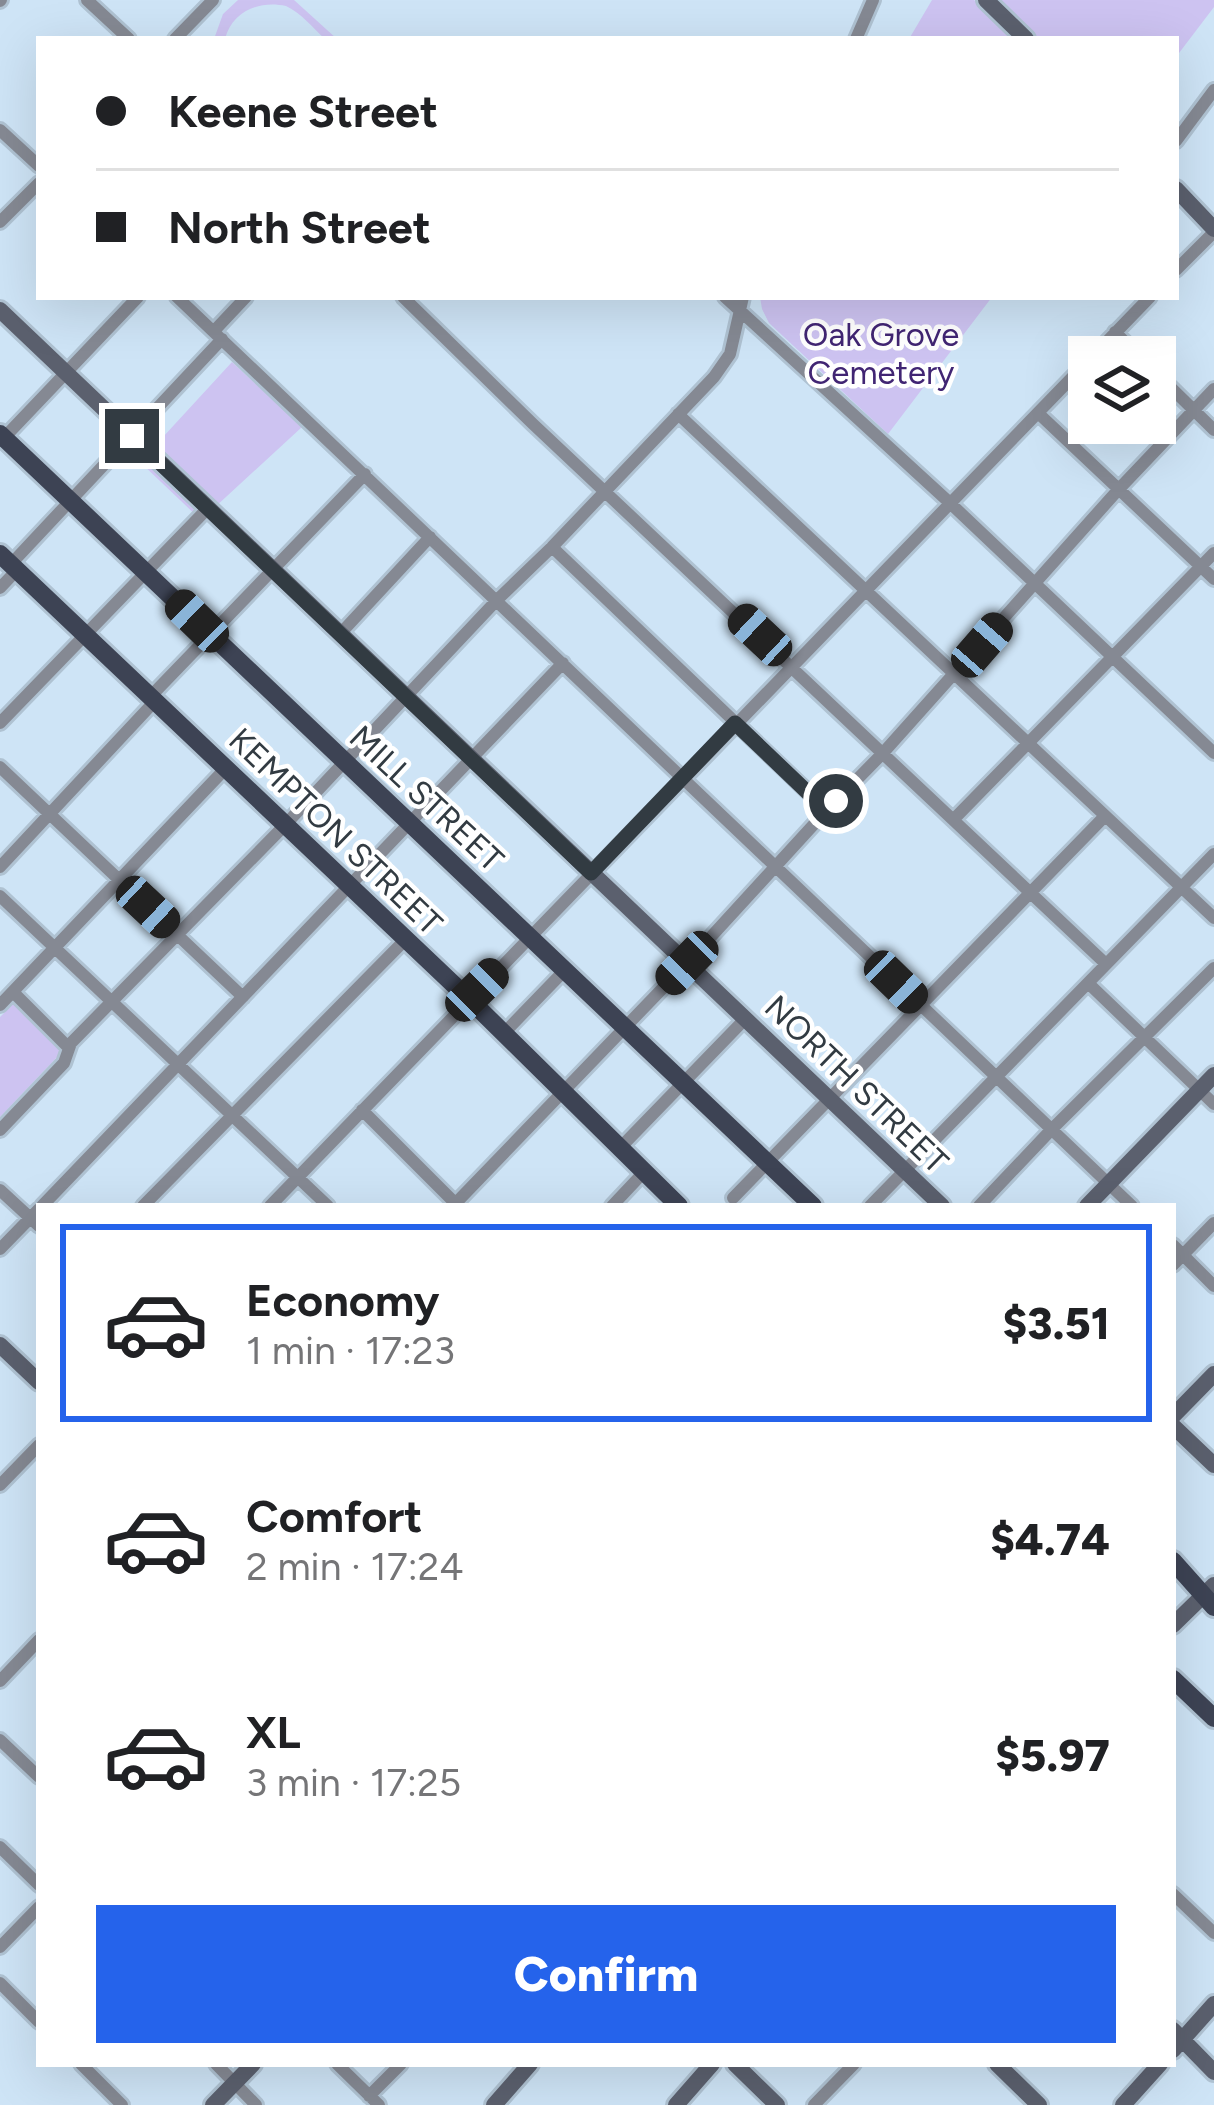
<!DOCTYPE html>
<meta charset="utf-8">
<style>
body{margin:0;font-family:Figtree,sans-serif;background:#f6f6f6;color:#202124;height:100vh;display:flex;flex-direction:column;font-size:45px;white-space:nowrap}
*{box-sizing:border-box;margin:0}
p{font-size:39px;color:#757577}
.icon{flex:none;width:66px;height:66px;fill:none;stroke:currentColor;stroke-width:2;stroke-linecap:round;stroke-linejoin:round}
.map{position:relative;flex:1;overflow:hidden}
.details{position:absolute;left:36px;top:1203px;width:1140px;height:864px;display:flex;flex-direction:column;background:#fff;border-radius:0px;box-shadow:0 12px 48px #0002}
.details>*{flex:none}
.hud{position:absolute;left:36px;top:36px;width:1143px;height:264px;border-radius:0px;box-shadow:0 12px 48px #0002;display:grid;align-content:center;height:264px;padding:0 60px;background:#fff}
.tools{position:absolute;left:1068px;top:336px;display:grid;gap:24px}
.tools a{display:grid;place-items:center;width:108px;height:108px;border-radius:0px;background:#fff;box-shadow:0 12px 48px #0002;font-size:60px}
.end{position:absolute;width:54px;height:54px;margin:-27px;border:15px solid #323b42;background:#fff;box-shadow:0 0 0 6px #fff}
.from{border-radius:50%}
.car{position:absolute;width:36px;height:72px;margin:-36px -18px;border-radius:15px;box-shadow:0 0 9px 3px #0007;background:linear-gradient(#222 24%,#8ab4d8 0 40%,#222 0 76%,#8ab4d8 0 86%,#222 0)}
.hud b{display:flex;align-items:center;gap:42px;height:114px;font-size:45px}
.hud b+b{border-top:3px solid #e0e0e0}
.hud i{width:30px;height:30px;background:#202124}
ul{padding:21px 0 0;list-style:none}
li{display:flex;align-items:center;gap:36px;height:198px;margin:0 24px 18px;padding:0 36px;border:6px solid transparent;border-radius:0px}
li div{flex:1}
li b{display:block;font-size:45px}
li em{font-style:normal;font-weight:800}
li.selected{border-color:#2563eb}
li>.icon{width:108px;height:108px;stroke-width:1.5}
.button{display:flex;gap:24px;margin-top:auto;padding:24px 60px}
.button a{flex:1;height:138px;border-radius:0px;background:#2563eb;color:#fff;font-size:48px;font-weight:800;line-height:138px;text-align:center}
.map>svg:first-child{display:block}
.green{fill:#cdc3f1}
.lines{fill:none;stroke-linecap:round;stroke-linejoin:round}
.street-casing{stroke:#afc2d2;stroke-width:18}
.secondary-casing{stroke:#afc2d2;stroke-width:22}
.primary-casing{stroke:#afc2d2;stroke-width:24}
.street{stroke:#858993;stroke-width:12}
.secondary{stroke:#5b606e;stroke-width:16}
.primary{stroke:#3d4354;stroke-width:18}
.route{stroke:#323b42;stroke-width:15}
.labels{text-anchor:middle;stroke-width:9;stroke-linejoin:round;paint-order:stroke}
.park-label{font-size:33px;fill:#412573;stroke:#fff}
.street-label{font-size:33px;fill:#323b42;stroke:#fff}
</style>
<div class="map">
<svg width="1214" height="2105" viewBox="0 0 1214 2105">
<rect width="100%" height="100%" fill="#cee4f6"/>
<path class="green" d="M238,0H294L337,39H325C313,28 301,13 286,6C258,0 232,12 225,39H214L223,14Z
M932,0H974L1013,39H909Z
M1000,0H1214V7L1176,57V39H1039Z
M760,297H992L888,434L769,323L762,309Z
M232,362L302,427L201,520L140,462Z
M13,1004L62,1052L0,1117V1017Z"/>
<g class="lines">
<defs>
<path id="street" d="M87,0L129,39
M0,1L1,0
M175,39L213,0
M856,39L873,0
M0,130L39,166
M1176,141L1214,90
M0,222L39,183
M1176,270L1214,232
M177,297L1132,1206
M403,297L533,424L1106,964
M725,297L950,503L1214,753
M214,331L246,297
M1115,332L1140,357
M1092,357L1150,297
M1155,372L1214,430
M1038,413L1214,579
M678,414L1214,918
M1,441L138,297
M552,547L827,810
M11,564L222,339
M0,588L17,570
M340,634L430,537
M151,696L365,474
M0,723L208,508
M0,767L243,997
M954,819L1214,553
M0,867L155,701
M0,896L328,1206
M1088,983L1214,1104
M13,992L68,1047
M0,1005L226,768
M504,1033L565,970
M362,1110L458,1206
M0,1130L64,1063L71,1043L285,825L497,600L552,547L714,377L730,354L743,297
M620,1148L745,1019
M0,1190L39,1226
M733,1198L1105,816
M42,1206L563,663
M143,1206L406,939
M270,1206L1089,360
M453,1206L687,963L827,810L883,753L1118,490L1214,389
M612,1206L644,1172
M870,1206L1214,854
M979,1206L1051,1130L1214,968
M1173,1245L1214,1286
M0,1249L39,1209
M1173,1265L1214,1223
M0,1485L39,1445
M0,1681L39,1640
M0,1740L39,1777
M0,1847L39,1885
M1173,1894L1214,1933
M0,1947L39,1907
M0,1983L39,2022
M81,2064L122,2105
M216,2064L256,2105
M337,2064L379,2105
M369,2096L401,2064
M814,2105L854,2064"/>
<path id="secondary" d="M986,0L1026,39
M1176,189L1214,229
M0,310L942,1206
M1087,1206L1214,1075
M0,1345L39,1382
M1173,1416L1214,1374
M1173,1426L1214,1465
M1173,1625L1214,1585
M1173,2030L1214,2072
M1173,2050L1214,2004
M735,2064L777,2105
M997,2064L1039,2105
M213,2105L253,2064
M494,2105L530,2064
M676,2105L712,2064
M1123,2105L1160,2064"/>
<path id="primary" d="M0,434L813,1206
M0,554L470,1000L679,1206
M1173,1561L1214,1607
M1173,1679L1214,1718"/>
</defs>
<use href="#street" class="street-casing"/>
<use href="#secondary" class="secondary-casing"/>
<use href="#primary" class="primary-casing"/>
<use href="#street" class="street"/>
<use href="#secondary" class="secondary"/>
<use href="#primary" class="primary"/>
</g>
<g class="lines">
<path class="route" d="M132,436L591,873L735,723L826,810L836,801"/>
</g>
<g class="labels">
<g class="park-label">
<text x="881" y="346">Oak Grove<tspan x="881" dy="38">Cemetery</tspan></text>
</g>
<g class="street-label">
<text transform="translate(427 798) rotate(43)" y="12">MILL STREET</text>
<text transform="translate(336 831) rotate(44)" y="12">KEMPTON STREET</text>
<text transform="translate(857 1084) rotate(44)" y="12">NORTH STREET</text>
</g>
</g>
</svg>
<div class="tools">
<a><svg class="icon" aria-label="layers" viewBox="0 0 24 24"><path d="M12 4l9 5-9 5-9-5zM3 14l9 5 9-5"/></svg></a>
</div>
<i class="end from" style="left:836px;top:801px"></i>
<i class="end" style="left:132px;top:436px"></i>
<i class="car" style="left:197px;top:621px;rotate:314deg"></i>
<i class="car" style="left:760px;top:635px;rotate:313deg"></i>
<i class="car" style="left:982px;top:645px;rotate:41deg"></i>
<i class="car" style="left:148px;top:907px;rotate:133deg"></i>
<i class="car" style="left:687px;top:963px;rotate:224deg"></i>
<i class="car" style="left:896px;top:982px;rotate:134deg"></i>
<i class="car" style="left:477px;top:990px;rotate:45deg"></i>
<div class="hud">
<b><i class="from"></i>Keene Street</b>
<b><i></i>North Street</b>
</div>
<section class="details">
<ul>
<li class="selected"><svg class="icon" aria-label="car" viewBox="0 0 24 24"><path d="M5 17H2v-5l4-1 3-4h7l3 4 3 1v5h-3M9 17h6M6 11h13"/><circle cx="7" cy="17" r="2"/><circle cx="17" cy="17" r="2"/></svg><div><b>Economy</b><p>1 min · 17:23</p></div><em>$3.51</em></li>
<li><svg class="icon" aria-label="car" viewBox="0 0 24 24"><path d="M5 17H2v-5l4-1 3-4h7l3 4 3 1v5h-3M9 17h6M6 11h13"/><circle cx="7" cy="17" r="2"/><circle cx="17" cy="17" r="2"/></svg><div><b>Comfort</b><p>2 min · 17:24</p></div><em>$4.74</em></li>
<li><svg class="icon" aria-label="car" viewBox="0 0 24 24"><path d="M5 17H2v-5l4-1 3-4h7l3 4 3 1v5h-3M9 17h6M6 11h13"/><circle cx="7" cy="17" r="2"/><circle cx="17" cy="17" r="2"/></svg><div><b>XL</b><p>3 min · 17:25</p></div><em>$5.97</em></li>
</ul>
<div class="button"><a>Confirm</a></div>
</section>
</div>
